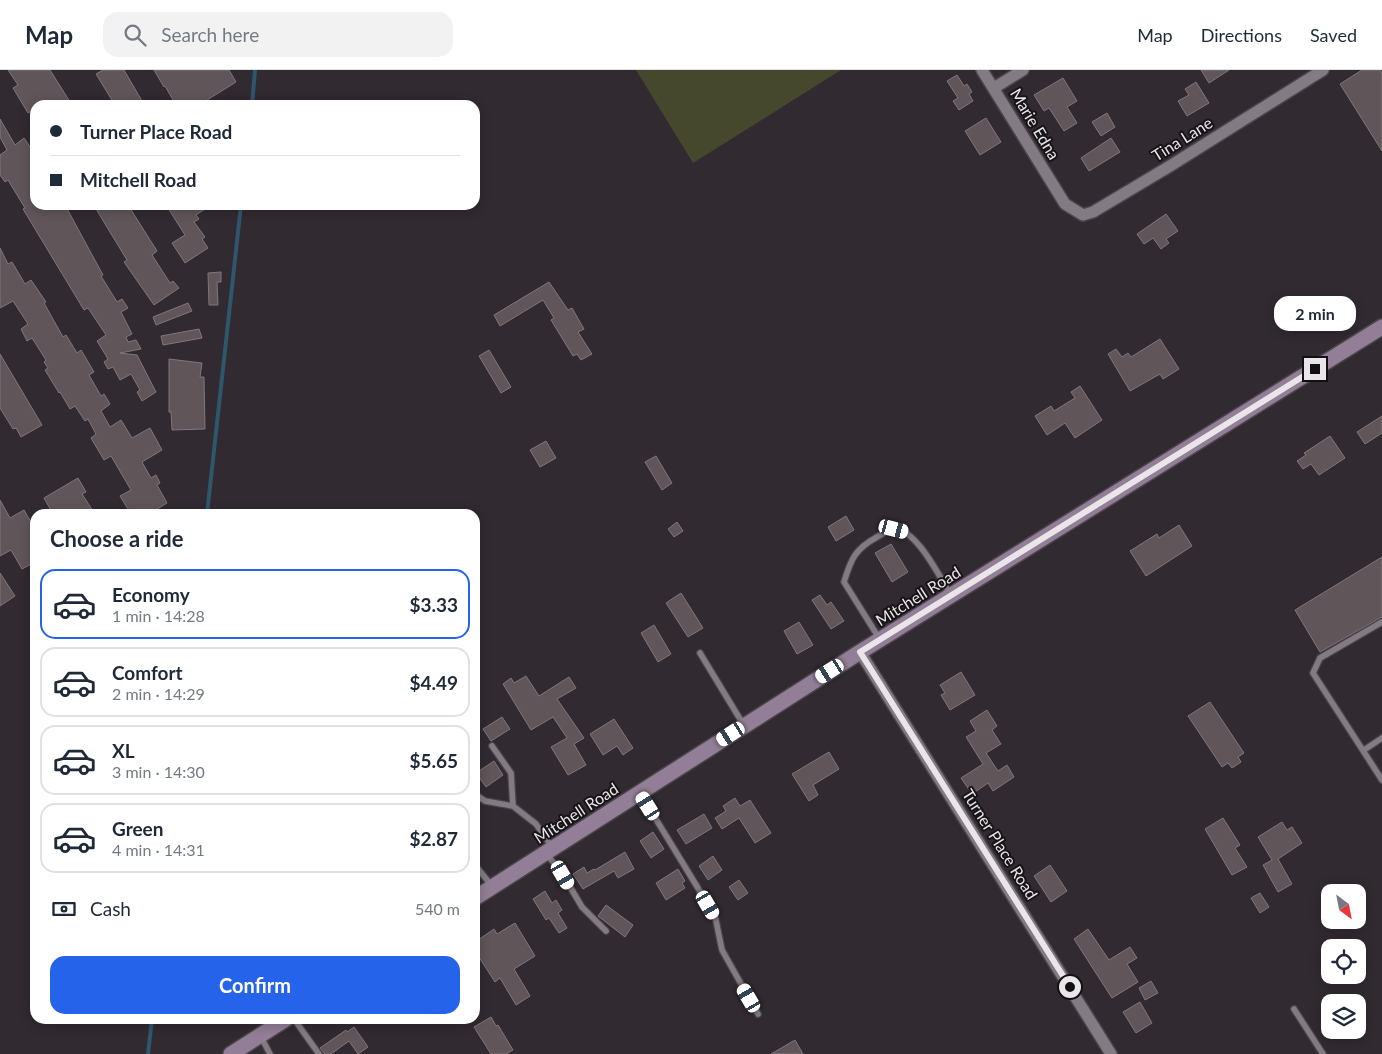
<!DOCTYPE html>
<meta charset="utf-8">
<style>
body{margin:0;font-family:Lato,sans-serif;background:#f2f2f3;color:#1f2937;height:100vh;display:flex;flex-direction:column;font-size:19px;white-space:nowrap}
*{box-sizing:border-box;margin:0}
p{font-size:16px;color:#747a83}
.icon{flex:none;width:28px;height:28px;fill:none;stroke:currentColor;stroke-width:2;stroke-linecap:round;stroke-linejoin:round}
.map{position:relative;flex:1;overflow:hidden}
.details{position:absolute;left:30px;top:439px;width:450px;height:515px;display:flex;flex-direction:column;background:#fff;border-radius:15px;box-shadow:0 2px 12px #0003}
.details>*{flex:none}
.hud{position:absolute;left:30px;top:30px;width:450px;height:110px;border-radius:15px;box-shadow:0 2px 12px #0003;display:grid;align-content:center;height:110px;padding:0 20px;background:#fff}
.needle{width:32px;rotate:148deg}
.tools{position:absolute;left:1321px;top:814px;display:grid;gap:10px}
.tools a{display:grid;place-items:center;width:45px;height:45px;border-radius:10px;background:#fff;box-shadow:0 2px 12px #0003;font-size:25px}
.end{position:absolute;width:22px;height:22px;margin:-11px;border:6px solid #e9e5e9;background:#111;box-shadow:0 0 0 2px #111}
.from{border-radius:50%}
.bubble{position:absolute;height:35px;border-radius:15px;background:#fff;box-shadow:0 2px 12px #0003;font-size:16px;font-weight:700;line-height:35px;text-align:center}
.car{position:absolute;width:15px;height:30px;margin:-15px -8px;border-radius:6px;box-shadow:0 0 4px 1px #0007;background:linear-gradient(#fff 24%,#345 0 40%,#fff 0 76%,#345 0 86%,#fff 0)}
.hud b{display:flex;align-items:center;gap:18px;height:48px;font-size:19px}
.hud b+b{border-top:1px solid #e0e1e3}
.hud i{width:12px;height:12px;background:#1f2937}
ul{padding:0;list-style:none}
li{display:flex;align-items:center;gap:15px;height:70px;margin:0 10px 8px;padding:0 10px;border:2px solid #e0e1e3;border-radius:15px}
li div{flex:1}
li b{display:block;font-size:19px}
li em{font-style:normal;font-weight:700}
li.active{border-color:#2563eb}
li>.icon{width:45px;height:45px;stroke-width:1.5}
h2{padding:0 20px;font-size:22px;line-height:60px}
.pay{display:flex;align-items:center;gap:12px;height:55px;padding:0 20px;font-size:19px}
.pay p{margin-inline-start:auto}
.button{display:flex;gap:10px;margin-top:auto;padding:10px 20px}
.button a{flex:1;height:58px;border-radius:15px;background:#2563eb;color:#fff;font-size:20px;font-weight:700;line-height:58px;text-align:center}
header{display:flex;align-items:center;gap:30px;box-sizing:border-box;height:70px;padding:0 25px;background:#fff;border-bottom:1px solid #e0e1e3}
header strong{font-size:24px}
nav{display:flex;gap:28px;margin-inline-start:auto;font-size:18px}
.search{width:350px;height:45px;background:#f2f2f3;display:flex;align-items:center;gap:12px;box-sizing:border-box;padding:0 18px;border-radius:15px;color:#747a83;font-size:19px}
.map>svg:first-child{display:block}
.garden{fill:#45482d}
.lines{fill:none;stroke-linecap:round;stroke-linejoin:round}
.stream{stroke:#2e566c;stroke-width:4}
.building{fill:#605559;stroke:#81767b}
.lane-casing{stroke:#4b454b;stroke-width:8}
.street-casing{stroke:#4b454b;stroke-width:14}
.secondary-casing{stroke:#4b454b;stroke-width:18}
.lane{stroke:#837b83;stroke-width:5.5}
.street{stroke:#837b83;stroke-width:11}
.secondary{stroke:#927e96;stroke-width:15}
.route{stroke:#e9e5e9;stroke-width:6}
.labels{text-anchor:middle;stroke-width:4;stroke-linejoin:round;paint-order:stroke}
.street-label{font-size:16px;fill:#e9e5e9;stroke:#171417}
</style>
<header>
<strong>Map</strong>
<div class="search"><svg class="icon" aria-label="search" viewBox="0 0 24 24"><circle cx="10" cy="10" r="6"/><path d="M15 15l6 6"/></svg>Search here</div>
<nav><a>Map</a><a>Directions</a><a>Saved</a></nav>
</header>
<div class="map">
<svg width="1382" height="984" viewBox="0 0 1382 984">
<rect width="100%" height="100%" fill="#312a31"/>
<path class="garden" d="M636,0H841L693,93Z"/>
<g class="lines">
<path class="stream" d="M252,35L255,0
M207,444L241,135
M148,984L152,949"/>
</g>
<path class="building" d="M8,0H50L72,35H35V39L28,43L13,18L18,15Z
M103,0H124L142,31L136,35H115L96,4Z
M154,0H229L236,12L207,30L210,35H176L165,16L164,17Z
M1201,0H1229L1209,13Z
M1362,0H1380L1382,3V81L1340,14Z
M957,5L964,16L967,14L972,22L969,24L973,31L959,40L953,31L958,28L947,11Z
M1063,8L1077,31L1067,37L1077,53L1064,61L1049,38L1044,41L1034,25Z
M1196,12L1209,33L1187,46L1178,31L1189,25L1185,19Z
M1107,43L1115,57L1101,66L1092,52Z
M986,48L1001,72L980,85L965,61Z
M0,49L15,75L24,68L35,84V135H65L103,205L101,206L117,232L122,229L128,238L121,242L132,264L126,267L128,272L136,270L141,279L120,283L137,285L156,322L142,331L137,322L140,320L131,304L120,310L113,297L108,299L104,292L108,289L97,271L106,265L88,238L84,240L23,139L25,138L8,110L5,112L0,105V85L7,80L0,67Z
M1111,68L1120,82L1089,101L1081,88Z
M102,135H128L157,181L152,185L170,213L173,211L179,218L154,235L124,192L127,190L96,139Z
M166,135H211L196,145L199,149L194,152L205,167L202,169L208,178L185,193L172,173L185,165Z
M1166,144L1178,161L1166,169L1169,173L1161,179L1153,168L1144,174L1137,164Z
M0,178L8,194L12,192L25,214L31,210L46,232L44,233L63,267L66,265L77,283L81,280L94,302L89,305L101,326L104,324L110,334L101,341L110,357L121,350L132,368L150,358L162,380L142,392L151,408L156,405L160,413L157,415L167,433L149,444H131L120,426L131,420L111,386L104,390L91,368L96,364L88,349L85,351L75,336L70,339L60,322L59,323L45,300L48,298L44,292L46,290L32,268L27,271L21,259L28,254L13,231L0,238Z
M221,202V212H217L218,235H209L208,203Z
M549,212L568,240L572,238L584,259L578,262L592,284L581,290L577,284L573,286L551,250L554,248L543,230L500,256L494,245Z
M188,233L192,241L156,255L153,247Z
M199,259L202,268L163,275L161,266Z
M1160,269L1179,299L1163,309L1160,304L1130,321L1108,284L1116,279L1122,287L1128,283L1131,287Z
M489,280L511,317L501,323L479,286Z
M0,284L42,355L21,367L16,358L13,359L0,338Z
M169,289L202,293L200,307H204L205,359L172,360L171,342H169Z
M1080,316L1102,350L1075,368L1065,353L1047,365L1035,346L1051,336L1054,341L1075,328L1071,322Z
M1382,346V363L1365,374L1357,362Z
M1330,366L1345,388L1319,405L1311,394L1303,399L1297,391L1306,385L1304,383Z
M546,371L556,388L540,397L530,380Z
M656,386L672,413L662,420L645,392Z
M78,408L86,422L82,424L95,444H53L44,428Z
M0,430L10,448L24,440L35,459V492L22,499L11,480L0,486Z
M846,446L854,460L836,471L828,457Z
M677,452L683,461L674,467L668,459Z
M1179,455L1192,476L1146,506L1130,481L1157,464L1159,468Z
M891,474L908,502L892,512L875,483Z
M1382,487V547L1320,582L1295,540Z
M0,503L15,526L0,536Z
M681,523L703,558L688,567L666,533Z
M820,525L827,535L831,532L844,551L831,559L812,530Z
M799,552L813,575L797,584L784,561Z
M654,555L671,584L658,592L641,563Z
M961,602L975,625L950,640L941,625L945,623L940,615Z
M526,606L539,626L569,607L576,618L557,629L584,668L574,674L586,695L568,705L551,677L567,668L553,647L531,660L503,614L511,608L514,613Z
M1210,632L1244,683L1238,687L1241,692L1232,698L1228,693L1222,697L1188,646Z
M987,640L997,656L992,660L1001,674L986,683L998,701L1007,695L1014,707L993,721L988,713L972,724L961,708L983,694L966,667L976,661L970,651Z
M502,647L510,659L491,671L483,659Z
M614,649L633,678L623,685L617,676L603,685L590,664Z
M829,682L839,699L813,715L818,725L809,731L792,704Z
M494,691L503,705L486,717L476,703Z
M735,728L740,736L750,730L771,763L755,773L739,748L722,759L715,748L726,741L723,736Z
M704,744L712,758L686,774L677,760Z
M1223,748L1240,775L1235,778L1247,797L1232,805L1205,759Z
M1282,752L1287,760L1292,757L1302,773L1278,789L1292,814L1278,822L1263,795L1272,790L1258,767Z
M653,762L664,779L651,788L640,771Z
M625,782L634,799L618,808L614,801L583,819L573,804L584,797L587,803L594,799L595,800Z
M713,786L722,800L708,810L699,796Z
M1050,795L1067,821L1051,832L1034,806Z
M678,799L685,811L682,813L685,818L666,830L656,813Z
M739,810L748,823L738,830L729,817Z
M545,821L552,833L556,830L562,840L558,843L567,858L559,863L549,848L546,850L533,829Z
M1260,823L1269,837L1260,843L1251,828Z
M606,835L633,855L625,867L598,846Z
M515,853L535,886L514,899L530,926L516,935L500,908L495,912L475,881V872L494,859L497,864Z
M1088,859L1109,890L1130,877L1137,888L1127,894L1138,912L1112,928L1074,869Z
M1151,911L1158,923L1145,930L1139,918Z
M1140,932L1152,953L1136,963L1123,942Z
M491,947L496,956L498,955L513,980L506,984H491L474,957Z
M354,957L368,977L358,984L349,971L331,984H325L320,978L346,960L347,962Z
M795,970L803,984H771Z"/>
<g class="lines">
<defs>
<path id="lane" d="M1382,552L1320,588L1313,603L1382,710
M879,568L844,512C851,489 855,479 877,467C882,464 889,459 895,459C917,460 940,508 951,525
M700,583L743,654
M492,676L511,703L513,736L536,754L552,777
M1364,680L1382,668
M640,723L715,846L722,880L758,944
M475,724L485,731L513,736
M546,783L563,805L582,837L606,861
M475,795L491,815
M1294,939L1323,984
M294,949L319,984
M260,965L270,984"/>
<path id="street" d="M982,0L1065,134L1083,145L1093,142L1170,96L1323,0
M994,18L1023,0
M860,582L1111,984"/>
<path id="secondary" d="M475,828L860,582L1382,257
M231,984L286,949"/>
</defs>
<use href="#lane" class="lane-casing"/>
<use href="#street" class="street-casing"/>
<use href="#secondary" class="secondary-casing"/>
<use href="#lane" class="lane"/>
<use href="#street" class="street"/>
<use href="#secondary" class="secondary"/>
</g>
<g class="lines">
<path class="route" d="M1070,917L860,582L1315,299"/>
</g>
<g class="labels">
<g class="street-label">
<text transform="translate(1035 54) rotate(59)" y="6">Marie Edna</text>
<text transform="translate(1182 69) rotate(-32)" y="6">Tina Lane</text>
<text transform="translate(918 526) rotate(-32)" y="6">Mitchell Road</text>
<text transform="translate(576 743) rotate(-33)" y="6">Mitchell Road</text>
<text transform="translate(1000 774) rotate(58)" y="6">Turner Place Road</text>
</g>
</g>
</svg>
<div class="tools">
<a><svg class="needle" viewBox="-14 -14 28 28"><path d="M0-13l5 13h-10z" fill="#e53935"/><path d="M0 13l5-13h-10z" fill="#747a83"/></svg></a>
<a><svg class="icon" aria-label="locate" viewBox="0 0 24 24"><circle cx="12" cy="12" r="6"/><path d="M12 2v4M12 18v4M2 12h4M18 12h4"/></svg></a>
<a><svg class="icon" aria-label="layers" viewBox="0 0 24 24"><path d="M12 4l9 5-9 5-9-5zM3 14l9 5 9-5"/></svg></a>
</div>
<i class="end from" style="left:1070px;top:917px"></i>
<i class="end" style="left:1315px;top:299px"></i>
<div class="bubble" style="left:1274px;top:226px;width:82px">2 min</div>
<i class="car" style="left:894px;top:459px;rotate:105deg"></i>
<i class="car" style="left:830px;top:601px;rotate:237deg"></i>
<i class="car" style="left:731px;top:664px;rotate:237deg"></i>
<i class="car" style="left:648px;top:736px;rotate:328deg"></i>
<i class="car" style="left:563px;top:805px;rotate:150deg"></i>
<i class="car" style="left:708px;top:835px;rotate:150deg"></i>
<i class="car" style="left:749px;top:928px;rotate:330deg"></i>
<div class="hud">
<b><i class="from"></i>Turner Place Road</b>
<b><i></i>Mitchell Road</b>
</div>
<section class="details">
<h2>Choose a ride</h2>
<ul>
<li class="active"><svg class="icon" aria-label="car" viewBox="0 0 24 24"><path d="M5 17H2v-5l4-1 3-4h7l3 4 3 1v5h-3M9 17h6M6 11h13"/><circle cx="7" cy="17" r="2"/><circle cx="17" cy="17" r="2"/></svg><div><b>Economy</b><p>1 min · 14:28</p></div><em>$3.33</em></li>
<li><svg class="icon" aria-label="car" viewBox="0 0 24 24"><path d="M5 17H2v-5l4-1 3-4h7l3 4 3 1v5h-3M9 17h6M6 11h13"/><circle cx="7" cy="17" r="2"/><circle cx="17" cy="17" r="2"/></svg><div><b>Comfort</b><p>2 min · 14:29</p></div><em>$4.49</em></li>
<li><svg class="icon" aria-label="car" viewBox="0 0 24 24"><path d="M5 17H2v-5l4-1 3-4h7l3 4 3 1v5h-3M9 17h6M6 11h13"/><circle cx="7" cy="17" r="2"/><circle cx="17" cy="17" r="2"/></svg><div><b>XL</b><p>3 min · 14:30</p></div><em>$5.65</em></li>
<li><svg class="icon" aria-label="car" viewBox="0 0 24 24"><path d="M5 17H2v-5l4-1 3-4h7l3 4 3 1v5h-3M9 17h6M6 11h13"/><circle cx="7" cy="17" r="2"/><circle cx="17" cy="17" r="2"/></svg><div><b>Green</b><p>4 min · 14:31</p></div><em>$2.87</em></li>
</ul>
<div class="pay"><svg class="icon" aria-label="cash" viewBox="0 0 24 24"><path d="M3 7h18v10H3z"/><circle cx="12" cy="12" r="2"/></svg>Cash<p>540 m</p></div>
<div class="button"><a>Confirm</a></div>
</section>
</div>
